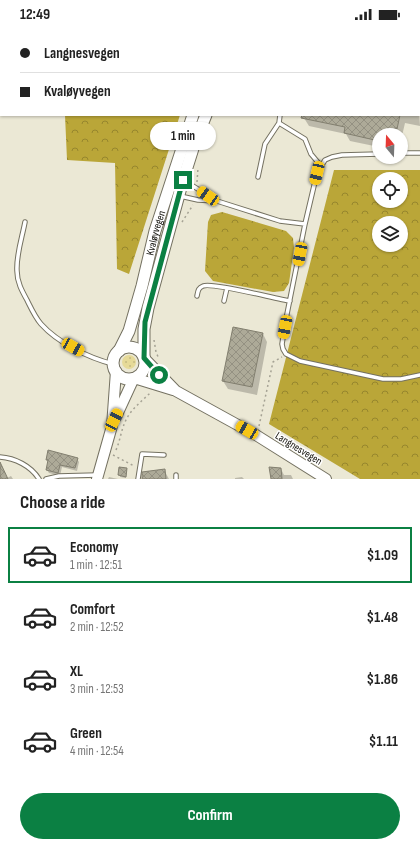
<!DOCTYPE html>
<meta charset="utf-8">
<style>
body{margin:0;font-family:"Sofia Sans Condensed",sans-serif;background:#f2f2f2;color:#222;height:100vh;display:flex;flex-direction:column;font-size:15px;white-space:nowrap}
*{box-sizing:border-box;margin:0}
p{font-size:13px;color:#767676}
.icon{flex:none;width:22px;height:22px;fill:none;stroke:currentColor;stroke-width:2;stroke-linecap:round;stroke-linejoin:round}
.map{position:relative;height:451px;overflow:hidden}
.side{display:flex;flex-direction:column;background:#fff;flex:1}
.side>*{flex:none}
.hud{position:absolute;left:0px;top:0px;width:420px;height:88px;box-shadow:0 1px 3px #0004;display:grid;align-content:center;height:88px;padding:0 20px;background:#fff}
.needle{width:26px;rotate:341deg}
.fabs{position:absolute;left:372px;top:100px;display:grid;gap:8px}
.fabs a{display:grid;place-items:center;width:36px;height:36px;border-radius:50%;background:#fff;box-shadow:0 1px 3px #0004;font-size:20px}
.end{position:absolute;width:18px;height:18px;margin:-9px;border:5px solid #0b8043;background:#fff;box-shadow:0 0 0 2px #fff}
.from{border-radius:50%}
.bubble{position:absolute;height:28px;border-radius:14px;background:#fff;box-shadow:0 1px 3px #0004;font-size:13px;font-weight:700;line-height:28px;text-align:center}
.car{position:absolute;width:12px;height:24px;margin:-12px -6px;border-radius:5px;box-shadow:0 0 3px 1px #0007;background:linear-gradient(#f5c518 24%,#345 0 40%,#f5c518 0 76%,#345 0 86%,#f5c518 0)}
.hud b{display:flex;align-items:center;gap:14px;height:38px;font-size:15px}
.hud b+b{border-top:1px solid #e0e0e0}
.hud i{width:10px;height:10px;background:#222}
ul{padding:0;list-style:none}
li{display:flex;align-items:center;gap:12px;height:56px;margin:0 8px 6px;padding:0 12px;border:2px solid transparent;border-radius:0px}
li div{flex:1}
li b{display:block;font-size:15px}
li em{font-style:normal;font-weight:700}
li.active{border-color:#0b8043}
li>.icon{width:36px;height:36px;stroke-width:1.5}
h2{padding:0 20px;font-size:18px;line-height:48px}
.action{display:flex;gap:8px;margin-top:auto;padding:8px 20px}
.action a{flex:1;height:46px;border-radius:24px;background:#0b8043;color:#fff;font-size:16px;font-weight:700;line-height:46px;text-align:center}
.status{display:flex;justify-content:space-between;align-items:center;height:28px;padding:0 20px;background:#fff;direction:ltr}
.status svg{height:11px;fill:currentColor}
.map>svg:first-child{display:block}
.grass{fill:url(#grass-dots)}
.forest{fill:url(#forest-crowns);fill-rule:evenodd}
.shadow{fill:#0003}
.building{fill:url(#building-cross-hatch);stroke:#827f6f}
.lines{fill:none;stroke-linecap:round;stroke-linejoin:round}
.lane-casing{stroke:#747161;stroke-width:5.5}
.secondary-casing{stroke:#747161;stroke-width:12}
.primary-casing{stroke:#747161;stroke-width:13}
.path{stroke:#a5a294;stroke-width:1.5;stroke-dasharray:2 3;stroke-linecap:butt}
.lane{stroke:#fff;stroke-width:3.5}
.secondary{stroke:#fff;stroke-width:10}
.primary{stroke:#fff;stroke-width:11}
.route{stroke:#0b8043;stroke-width:5}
.labels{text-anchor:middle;stroke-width:3;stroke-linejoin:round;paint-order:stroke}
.street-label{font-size:11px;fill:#12110b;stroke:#fff}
</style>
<div class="status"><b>12:49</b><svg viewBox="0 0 49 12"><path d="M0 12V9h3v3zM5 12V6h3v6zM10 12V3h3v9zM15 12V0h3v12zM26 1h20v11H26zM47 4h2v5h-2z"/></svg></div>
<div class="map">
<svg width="420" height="451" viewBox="0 0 420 451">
<defs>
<pattern id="grass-dots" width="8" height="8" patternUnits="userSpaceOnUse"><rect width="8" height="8" fill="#e6da98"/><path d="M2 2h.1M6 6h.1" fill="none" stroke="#c4ba82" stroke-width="1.8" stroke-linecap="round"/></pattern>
<pattern id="forest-crowns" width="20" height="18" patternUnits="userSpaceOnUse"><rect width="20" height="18" fill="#baa638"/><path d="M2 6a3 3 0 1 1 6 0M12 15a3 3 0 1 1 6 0" fill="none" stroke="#96862d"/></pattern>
<pattern id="building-cross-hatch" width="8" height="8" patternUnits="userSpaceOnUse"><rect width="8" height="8" fill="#adaa98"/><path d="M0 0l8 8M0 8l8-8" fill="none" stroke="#949182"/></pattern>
</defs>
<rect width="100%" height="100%" fill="#ebe8d5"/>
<path class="grass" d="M122 334a7 7 0 1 1 14 0a7 7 0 1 1-14 0Z"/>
<path class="forest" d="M72,0H218L71,1Z
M65,87H180L129,246L117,241L115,135L67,132Z
M334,142H420V451H360L269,396ZM379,151H401V173H379ZM379,195H401V217H379Z
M222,184L286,203L293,210L294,220L289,255L284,263L273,264L213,253L205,243L208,194L211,187Z"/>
<path class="shadow" d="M419,35L420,36L419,67Z
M419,82L420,98L405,95L402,108L401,107H379V119L350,113L346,106L309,98L304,90L305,87H419Z
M263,306L267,314L257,367L228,361L223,353Z
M77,431L79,434L77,443L62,439L60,448L49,445L47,442L49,435L47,432Z
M120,440L127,441L126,450L120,449Z
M281,441L284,447H291L293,451H272Z
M164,442L169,451H143Z
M0,445L7,450L11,448L13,451H0Z
M109,449L118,451H108Z
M242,449L244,451H235V450Z"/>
<path class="building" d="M302,87H400L397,101L394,100L393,103L388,102L387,107H379V113L344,105L345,99L301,90Z
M233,299L263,305L252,359L222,353Z
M48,422L78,430L75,440L60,437L58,445L46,442L48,432H46Z
M0,434L8,451H0Z
M119,439L127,440L126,449L118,447Z
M269,439L281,440L282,451H271Z
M165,441L166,451H142V444Z"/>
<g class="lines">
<defs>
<path id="lane" d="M224,0L226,1
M222,1V0
M280,87L279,95L305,111L311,126L321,138
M401,125H420
M379,126L342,127L332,129L325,132L317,145L305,196L286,291L282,316L283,321L286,326L300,333L383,351H401L420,347
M258,149L265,116L279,95
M185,153L217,173
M180,168L198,172L217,173L280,193L305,196
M25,194C22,210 16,227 17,243C17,254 22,263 27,272C31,280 35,289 41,296C58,315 89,330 113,336
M197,268C198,263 198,260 203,258C212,254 276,271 290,273
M224,273L227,260
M0,429C15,430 31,438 39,451
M46,451L59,448L97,447
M138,451L142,426L164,427
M176,451V447"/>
<path id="secondary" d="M144,330L176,363L256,407L326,451
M116,389L134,350L173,362
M97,451L112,398L116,343"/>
<g id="primary">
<path d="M265,1L266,0"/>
<path d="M278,1L279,0"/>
<circle cx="129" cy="335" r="16"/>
<path id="s1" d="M119,323L129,303L142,258L155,203L193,87"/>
<path d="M144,330V301L148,280L183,152L195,114L206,87"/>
</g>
</defs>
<use href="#lane" class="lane-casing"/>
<use href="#secondary" class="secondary-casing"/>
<use href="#primary" class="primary-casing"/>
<path class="path" d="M291,1L292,0
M342,1V0
M197,154L198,140
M182,194L193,177
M154,312L156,324L159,331
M259,398L273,334L282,329
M116,422C120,413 121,403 125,394C130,382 141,374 150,365
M113,427L134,438"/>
<use href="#lane" class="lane"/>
<use href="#secondary" class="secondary"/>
<use href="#primary" class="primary"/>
</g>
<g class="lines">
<path class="route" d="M159,347L144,330L145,294L183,152"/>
</g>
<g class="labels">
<g class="street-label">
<text dy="4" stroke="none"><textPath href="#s1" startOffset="124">Kvaløyvegen</textPath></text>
<text transform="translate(299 420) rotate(32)" y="4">Langnesvegen</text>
</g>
</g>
</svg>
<div class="fabs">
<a><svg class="needle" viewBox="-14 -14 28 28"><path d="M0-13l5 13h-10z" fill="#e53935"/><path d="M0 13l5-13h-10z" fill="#767676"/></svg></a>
<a><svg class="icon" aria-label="locate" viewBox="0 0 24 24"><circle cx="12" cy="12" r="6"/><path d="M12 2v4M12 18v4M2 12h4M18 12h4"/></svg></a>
<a><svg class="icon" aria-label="layers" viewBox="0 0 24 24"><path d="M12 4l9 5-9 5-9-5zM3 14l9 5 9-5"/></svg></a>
</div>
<i class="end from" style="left:159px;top:347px"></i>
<i class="end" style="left:183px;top:152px"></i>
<div class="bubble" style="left:150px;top:94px;width:66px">1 min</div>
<i class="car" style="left:317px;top:145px;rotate:193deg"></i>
<i class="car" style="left:208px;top:168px;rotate:304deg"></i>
<i class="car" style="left:300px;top:226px;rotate:191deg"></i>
<i class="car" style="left:285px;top:299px;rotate:191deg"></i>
<i class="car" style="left:73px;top:319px;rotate:119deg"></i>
<i class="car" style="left:114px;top:392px;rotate:26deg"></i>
<i class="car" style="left:247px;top:402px;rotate:300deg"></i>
<div class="hud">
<b><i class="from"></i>Langnesvegen</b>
<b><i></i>Kvaløyvegen</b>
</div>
</div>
<section class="side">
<h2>Choose a ride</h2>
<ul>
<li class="active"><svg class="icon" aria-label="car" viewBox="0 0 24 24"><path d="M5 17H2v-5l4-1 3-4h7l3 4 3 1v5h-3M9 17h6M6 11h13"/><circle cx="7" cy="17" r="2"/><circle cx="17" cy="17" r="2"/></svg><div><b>Economy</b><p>1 min · 12:51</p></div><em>$1.09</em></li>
<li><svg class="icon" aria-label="car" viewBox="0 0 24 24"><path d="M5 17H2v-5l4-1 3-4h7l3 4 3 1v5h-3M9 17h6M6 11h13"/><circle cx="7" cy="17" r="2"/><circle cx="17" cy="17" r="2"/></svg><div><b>Comfort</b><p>2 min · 12:52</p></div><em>$1.48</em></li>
<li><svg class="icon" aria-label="car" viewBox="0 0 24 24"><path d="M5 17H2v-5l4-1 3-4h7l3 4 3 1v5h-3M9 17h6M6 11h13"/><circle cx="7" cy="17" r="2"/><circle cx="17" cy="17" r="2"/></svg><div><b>XL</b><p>3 min · 12:53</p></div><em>$1.86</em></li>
<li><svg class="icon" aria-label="car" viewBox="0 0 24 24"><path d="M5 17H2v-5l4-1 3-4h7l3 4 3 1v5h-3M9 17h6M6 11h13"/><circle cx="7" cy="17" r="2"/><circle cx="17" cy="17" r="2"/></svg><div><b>Green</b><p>4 min · 12:54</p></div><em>$1.11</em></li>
</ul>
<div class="action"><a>Confirm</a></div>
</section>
